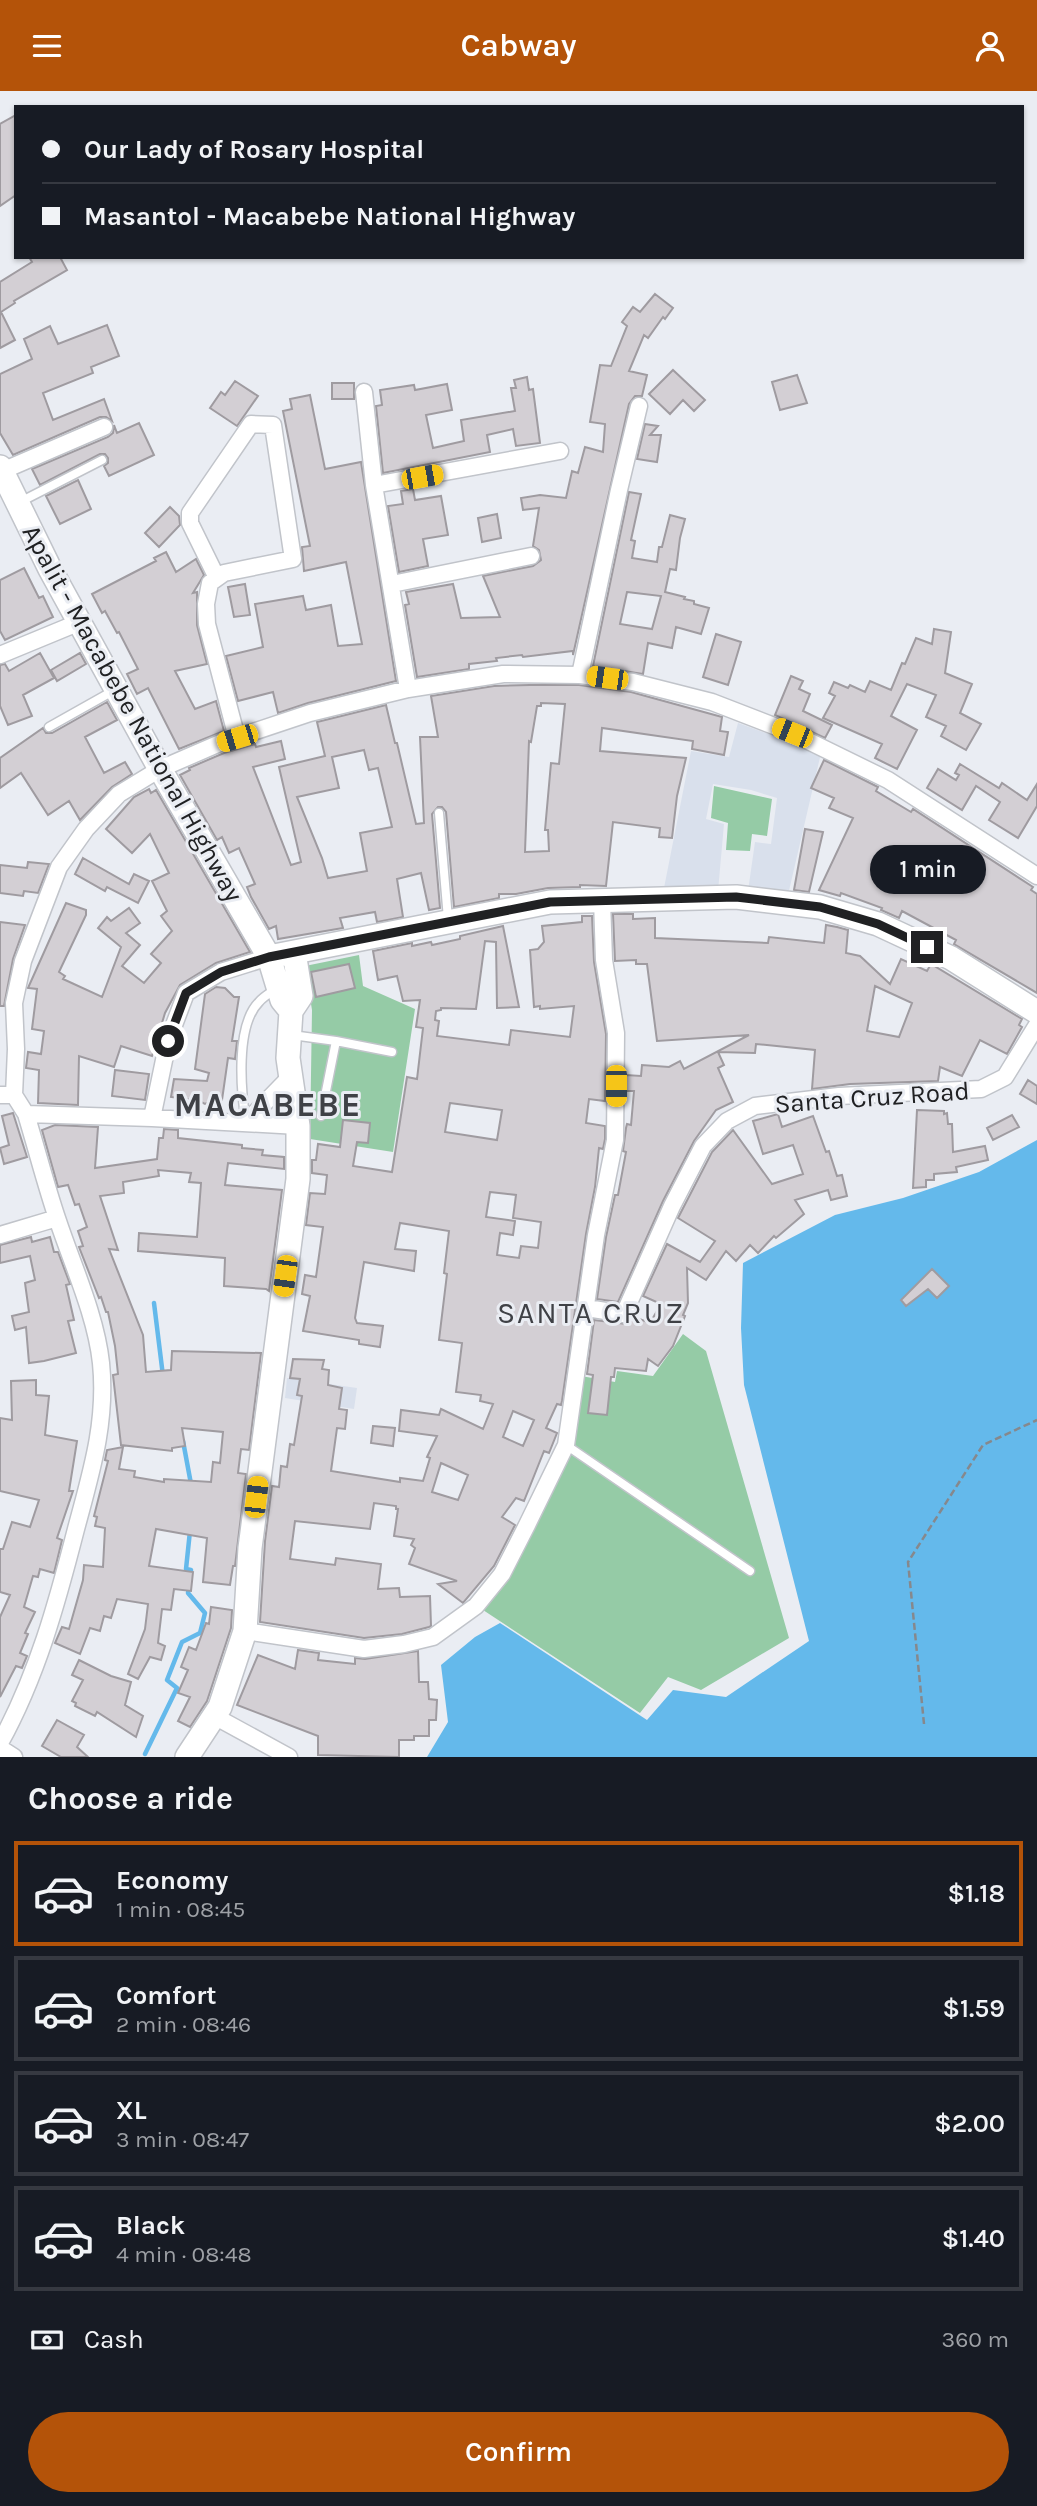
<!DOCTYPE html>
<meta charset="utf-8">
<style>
body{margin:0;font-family:Karla,sans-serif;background:#20242c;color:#f1f3f6;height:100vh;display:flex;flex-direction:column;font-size:26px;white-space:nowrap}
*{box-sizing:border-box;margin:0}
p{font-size:23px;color:#9ea1a6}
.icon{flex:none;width:38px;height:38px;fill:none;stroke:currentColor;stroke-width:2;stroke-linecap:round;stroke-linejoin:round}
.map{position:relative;height:1666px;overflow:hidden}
.drawer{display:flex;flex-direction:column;background:#171b24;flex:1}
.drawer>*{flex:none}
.top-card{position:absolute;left:14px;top:14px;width:1010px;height:154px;border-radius:0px;box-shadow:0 2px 5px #0004;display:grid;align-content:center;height:154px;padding:0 28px;background:#171b24}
.end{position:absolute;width:32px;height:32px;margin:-16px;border:9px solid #202123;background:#fff;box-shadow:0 0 0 4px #fff}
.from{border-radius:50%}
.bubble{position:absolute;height:49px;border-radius:24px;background:#171b24;box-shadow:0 2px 5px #0004;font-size:23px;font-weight:600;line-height:49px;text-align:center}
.car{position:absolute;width:21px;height:42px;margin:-21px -10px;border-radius:9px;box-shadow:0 0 5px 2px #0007;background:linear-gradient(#f5c518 24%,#345 0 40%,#f5c518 0 76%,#345 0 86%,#f5c518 0)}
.top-card b{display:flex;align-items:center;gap:24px;height:66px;font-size:26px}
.top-card b+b{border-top:2px solid #363941}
.top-card i{width:18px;height:18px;background:#f1f3f6}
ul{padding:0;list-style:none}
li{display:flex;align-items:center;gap:21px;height:105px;margin:0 14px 10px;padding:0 14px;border:4px solid #363941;border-radius:0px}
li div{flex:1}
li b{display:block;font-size:26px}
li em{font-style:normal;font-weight:600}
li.selected{border-color:#b45309}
li>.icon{width:63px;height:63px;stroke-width:1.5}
h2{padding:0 28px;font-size:32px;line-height:84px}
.pay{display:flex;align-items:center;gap:18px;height:77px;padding:0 28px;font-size:26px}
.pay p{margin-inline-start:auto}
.cta{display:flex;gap:14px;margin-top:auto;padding:14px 28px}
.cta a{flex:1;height:80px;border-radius:42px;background:#b45309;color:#fff;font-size:28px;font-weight:600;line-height:80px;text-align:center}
header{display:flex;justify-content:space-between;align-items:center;height:91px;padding:0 28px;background:#b45309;color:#fff;font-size:32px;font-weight:600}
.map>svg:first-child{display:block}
.built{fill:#d9e0ec}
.green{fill:#95cba6}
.water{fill:#64b9eb}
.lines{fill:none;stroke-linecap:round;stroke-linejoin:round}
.stream{stroke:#64b9eb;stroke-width:4.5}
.building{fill:#d3cfd4;stroke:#9f9ba0;stroke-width:2;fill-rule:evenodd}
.lane-casing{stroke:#c1c4ca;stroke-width:11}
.street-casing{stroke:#c1c4ca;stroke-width:19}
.secondary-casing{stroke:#c1c4ca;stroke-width:26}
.path{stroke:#86888c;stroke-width:2.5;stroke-dasharray:7 3.5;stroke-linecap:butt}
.lane{stroke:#fff;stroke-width:8}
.street{stroke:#fff;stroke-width:16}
.secondary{stroke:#fff;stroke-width:23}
.route{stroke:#202123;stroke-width:9}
.labels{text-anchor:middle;stroke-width:6;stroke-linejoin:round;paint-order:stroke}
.street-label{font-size:26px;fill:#202123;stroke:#eaedf3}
.quarter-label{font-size:30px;letter-spacing:2px;fill:#3f4146;stroke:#eaedf3}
.district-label{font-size:33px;font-weight:bold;letter-spacing:2px;fill:#3f4146;stroke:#eaedf3}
</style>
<header><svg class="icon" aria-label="menu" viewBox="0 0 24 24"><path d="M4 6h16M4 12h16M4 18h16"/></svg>Cabway<svg class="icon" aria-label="person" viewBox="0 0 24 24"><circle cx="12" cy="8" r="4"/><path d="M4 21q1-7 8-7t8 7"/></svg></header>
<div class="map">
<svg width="1037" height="1666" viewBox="0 0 1037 1666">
<rect width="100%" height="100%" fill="#eaedf3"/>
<path class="built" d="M738,632L821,662L788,804L748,800L755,751L771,753L777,707L751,699L713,693L706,728L724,733L718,800L664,797L691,660L729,666Z
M287,1287L357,1297L354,1318L285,1307Z"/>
<path class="green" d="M714,695L772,708L767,745L752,743L750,760L726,759L728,732L711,727Z
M359,864L363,895L415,918L393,1061L310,1048L312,919L305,875Z
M683,1243L706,1260L789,1547L701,1599L668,1586L640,1622L483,1519L521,1464L572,1355L581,1285L615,1291L617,1280L653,1285Z"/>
<path class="water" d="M1037,1049V1666H427L448,1631L441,1574L475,1546L500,1532L647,1629L673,1599L726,1606L809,1550L744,1294L741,1237L743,1172L835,1124L903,1107L979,1081Z"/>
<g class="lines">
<path class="stream" d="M154,1212L163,1285
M183,1350L191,1393
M190,1440L186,1478L191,1479L190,1486
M145,1663L177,1597L167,1589L182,1551L200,1542L205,1522L188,1502L189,1494"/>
</g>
<path class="building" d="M16,24V104L0,115V33Z
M29,166H60L67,179L14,210L15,212L1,221L15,249L0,257V191L32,171Z
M655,203L673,217L665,228L663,226L648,247L644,244L629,280L647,284L642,305H635L629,313L573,564V560L523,566L522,564L496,567L497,570L469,573V578L417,586L405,514L409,513L406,501L453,493L461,527L500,526L483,485L533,475L541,469L539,459L533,455L539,417L523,419L521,407L540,404L566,407L572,380L578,382L585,356L603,361L605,333L590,331L600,274L611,275L627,235L622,231L633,216L640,221Z
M107,234L119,265L91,276L93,282L43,302L53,329L104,308L112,330L106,326H100L13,364L0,342V283L32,268L24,248L50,235L58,253Z
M673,279L705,309L694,320L683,309L670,323L649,303Z
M797,284L807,312L780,319L772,291Z
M527,286L529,299L533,298L540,352L516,355L513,338L487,344L490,361L383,382L376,315L382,314L380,299L414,294L415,299L447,293L452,319L426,324L433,357L464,350L461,329L515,320L511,297H516L514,289Z
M235,290L258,305L237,335L210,317L221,301L225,304Z
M332,292H354V308H332Z
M310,304L325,378L361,371L396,590L308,612L278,622L273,601L238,610L226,565L263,556L255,513L303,505L306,519L331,514L338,555L362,553L346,471L304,480L302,456L310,455L283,320L292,318L290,308Z
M139,332L154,364L109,385L104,375L108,372V367L105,363H100L40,394L32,378L108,346L113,342L114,334L117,342Z
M645,333L658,335L650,344H661L657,371L637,368Z
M78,389L91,418L60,433L46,405Z
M413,398L415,409L441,405L448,444L423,448L428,475L399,481L388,415L403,413L401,400Z
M629,401L641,403L631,449L635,450L632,467L657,471L659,456H662L670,424L685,428L680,447L676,479L670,478L665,501L685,506L684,508L694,510V513L709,517L701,543L676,536L672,557L648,552L643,583L593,575ZM627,501L661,505L652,538L620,533Z
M170,416L179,425L180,434L159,456L145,442Z
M497,423L501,447L482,451L478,427Z
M166,461L176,481L196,468L204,484L193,502L197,501V534L207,573L175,580L195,618L216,610L224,640L179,658L148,597L137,603L127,583L138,578L119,541L117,542L105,520L102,522L92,503L156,470L154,467Z
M24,477L39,507L43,505L53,526L5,549L0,540V489Z
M245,493L250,524L234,526L228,496Z
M934,538L951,541L945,582L972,593L960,622L981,633L966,659L941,645L946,635L926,626L936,604L907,593L891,625L917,639L897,678L875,667L882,653L823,627L835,605L829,602L834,591L848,597L850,594L865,601L870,590L891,599L902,572L905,573L916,547L932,553Z
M716,543L741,551L728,594L703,586Z
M40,562L54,587L23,604L32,625L8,634L0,615V574L5,573L9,580Z
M80,562L86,573L57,590L51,579Z
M791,585L803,590L799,598L810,603L803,620L832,634L825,647L775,624Z
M530,594H579L631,601L722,626L720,640L728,641L724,664L692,658L693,650L602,637L600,660L686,667L677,705L672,747L659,746L660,737L613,731L606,795L580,794V796L548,797L516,803H499V807L454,816L446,721L442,716H438L432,723L440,817L429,819L421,782L397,788L403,826L377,831L375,821L340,827L343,837L278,848L276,835L269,838L251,806L247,796L255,793L239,757L229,762L222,746L217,749L180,684L190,679L189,677L224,662L255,653L256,656L281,650L285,668L253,676L291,774L301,771L279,676L325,665L317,631L386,614L395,652H397L416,733L424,732L420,646H438L431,605L494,595ZM541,612L565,613L559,673L551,672L545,739H548L549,760L525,761L529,650L531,651L537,615H541ZM364,659L369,679L378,677L392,736L360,742L367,780L328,787L322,767L297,706L339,697L332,666Z
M107,611L117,629L85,646L104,682L125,671L132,683L112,696L80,729L69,710L48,724L21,682L0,697V667L43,637L46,642H52Z
M824,669L878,696L876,700L911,721L913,718L1033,796L1031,799L1037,803V902L954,853L956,849L902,820L899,827L881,819L882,817L841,802L840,805L819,799L853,727L829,717L834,707L811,697Z
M960,673L999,697L1002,692L1027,709L1037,693V715L1018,747L989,729L1000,711L976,695L962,719L927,697L938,678L956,689L959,684L955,682Z
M149,698L151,702L156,699L250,861L216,872L180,894L165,922L152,965L121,955L114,976L79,965L78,1014L38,1012L39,979L26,977L28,961L41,963L44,940L32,938L37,898L28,897L66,812L86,819V824L59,881L65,885L63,888L102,906L121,856L98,837L107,826L111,830L129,817L140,832L126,842L140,854L122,875L144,892L161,872L151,863L172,840L161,825L167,820L152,790L169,782L150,743L132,762L106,738L134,706Z
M805,738L823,741L809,801L794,799Z
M83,767L129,793L134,783L149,790L138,812L107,796L105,800L75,783Z
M28,771L49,773L38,802L24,800L23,805L0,802V774L27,777Z
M613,823H633V828L655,827V847L768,852L769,846L824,852L826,834L837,836L848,839L846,862L860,865L890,893L901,868L927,880L931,873L1022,928L1019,934L1022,936L1007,963L980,949L962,985L940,976L938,990L850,993L812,998L815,959L756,953L755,962L718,961L724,974L718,977L733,1011L716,1019L694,1050L663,1110L618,1211L597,1208L606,1146L615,1104H618L626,1061L623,1060L626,1037L627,1033L631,1034L634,1000H626V984L641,985L642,974L669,976L680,970L684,978L749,944L657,950L647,873H636V869L615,870ZM875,895L912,912L899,946L867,940Z
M582,825H592L594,871L606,943L605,1010L589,1008L586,1032L605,1035V1048L603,1058L599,1057L595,1096L586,1143L562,1310L561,1314L557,1313L546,1337L557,1342L549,1362L544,1360L524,1410L516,1407L502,1426L515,1434L494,1475L463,1512L438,1493L457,1490L409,1473L415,1457L411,1454L414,1448L394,1445L398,1418H396V1415L374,1412L370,1438L295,1430L290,1468L335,1474L336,1467L381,1473L378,1498L399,1497L400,1506L430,1505L431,1535L429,1536L402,1543L364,1547L260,1531L265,1450L272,1395L279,1396L281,1375L287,1376L290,1353L294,1354L302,1305L297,1304L300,1288L290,1287L293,1268L324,1269L322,1278L329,1279L328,1294L342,1297L339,1318L347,1319L345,1338L337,1337L331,1380L400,1391V1387L423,1390L430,1367L427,1366L437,1345L399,1340L401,1319L439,1324L441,1318L483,1338L493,1313L480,1310L481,1304L456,1301L462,1252L439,1249L447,1183L444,1182L449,1140L400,1132L395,1158L416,1160L414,1180L364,1171L355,1227L357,1232L383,1235L380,1256L359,1253V1249L303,1240L310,1205L302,1203L305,1184L316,1186L323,1136L306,1134L310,1102L325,1103L327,1084L312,1082V1069H316L318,1053L340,1056L343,1029L370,1032L368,1052L357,1051L353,1075L392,1081L407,986L417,988L423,937L416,936L420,909L403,910L397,885L378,889L373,860L412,852V855L431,851L432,854L460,848V845L503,835L519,916L497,917L496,851L485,850L476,918L441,917V919L436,920L435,929L439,930L437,945L509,954L511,939L570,946L574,915L540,918V915L534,916L530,859L538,858L544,851L542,835L582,831ZM450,1012L502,1019L497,1049L445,1041ZM490,1101L516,1104L513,1127L541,1131L538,1157L521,1155L519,1167L497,1164L500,1142L513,1144L515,1130L486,1126ZM513,1320L534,1329L523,1355L503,1346ZM441,1372L468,1384L458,1409L432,1401Z
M0,831L25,834L13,868L4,915H0Z
M349,873L355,897L316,906L311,881Z
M216,896L225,897L234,906H239L232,950H237L235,968L228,967L222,1009L216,1008L205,1013L199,1010L171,1006L174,988L207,990L209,982L195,978L205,903Z
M115,979L149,983L145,1009L112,1005Z
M1028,989L1037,995V1013L1020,1003Z
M917,1019L944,1020V1023L947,1022L948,1033H952L953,1061L985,1055L988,1069L956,1076L957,1081L934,1083V1089H926V1096L913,1097Z
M13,1022L27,1066L4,1073L0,1057L9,1054L2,1025Z
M778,1023L782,1036L813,1025L826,1061L829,1060L837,1085L842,1084L847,1105L831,1109L828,1099L795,1109L804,1123L776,1147L774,1145L758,1162L750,1154L736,1170L726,1160L706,1189L687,1177L688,1212L683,1224L685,1225L673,1255L658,1275L648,1268L646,1280L615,1277L614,1286H611L607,1324L588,1322L593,1284L587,1283L594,1229L626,1233L634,1226L650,1232L661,1213L643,1205L667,1153L700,1171L715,1150L678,1127L712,1061L733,1039L772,1093L803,1083L793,1054L763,1063L753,1030Z
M1012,1024L1019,1036L993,1049L987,1037Z
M55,1034L98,1036L95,1077L157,1068L159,1047H163L164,1038L178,1039V1047L242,1054V1057L263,1059L262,1064L284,1066V1078L228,1072L225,1094L282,1099L269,1200L266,1198L224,1195L225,1167L138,1160L139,1142L197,1146L201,1092L189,1091L191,1082L158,1079L159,1085L123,1091L124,1102L100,1105L118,1159L109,1158L143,1244L146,1281L171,1279L172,1260L261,1262L249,1359L241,1358L238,1382L246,1383L235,1475H233L230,1494L203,1491L207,1447L156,1438L149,1475L193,1481L191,1500L174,1498L171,1519L162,1518L158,1552L165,1555L161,1569L150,1566L138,1588L128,1583L145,1538L148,1513L117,1508L111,1527L104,1525L100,1540L90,1537L80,1563L55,1552L62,1536L69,1538L83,1489L84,1474L103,1476L105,1437L95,1435L97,1426L94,1425L108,1370L105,1369L107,1359L123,1356L119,1378L135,1380L134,1386L164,1391V1388L211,1391L213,1371L220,1372L223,1341L182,1337L185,1355L172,1357V1360L121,1354L113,1284L118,1283L115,1255L108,1221H106L101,1206L99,1207L79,1156L83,1155L78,1140L87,1136L79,1113L75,1114L68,1094L58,1096L42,1039Z
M31,1146L32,1151L50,1146L54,1161H58L70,1193L66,1194L74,1229L68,1230L76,1262L44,1270L29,1272L26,1236L15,1239L12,1225L29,1221L25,1192L35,1189L30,1165L0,1172V1154Z
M932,1178L949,1195L937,1207L928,1198L906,1215L901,1209Z
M36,1289V1304L49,1305L45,1344L77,1350L69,1400H73L57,1447L62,1449L54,1482L40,1478L38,1486L33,1485L24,1516L35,1521L25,1542L28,1543L20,1562L27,1565L22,1577L16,1575L0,1606V1526L10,1504L0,1501V1458H3L12,1431L30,1436L39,1409L0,1400V1327L12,1329L11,1290Z
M373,1335L395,1337L393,1355L371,1352Z
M211,1516L232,1519L231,1537L207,1610L190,1636L178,1630L190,1606L178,1602L188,1579L181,1576L189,1556L196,1559L206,1532L209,1533Z
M298,1559L319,1562L318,1569L355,1573V1567L365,1568L418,1560L419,1591H428L429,1608L437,1609L436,1629H429V1645H414V1649H399V1666L318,1664V1645L237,1614L258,1564L295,1578Z
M79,1569L111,1585L131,1591L125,1614L143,1625L136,1646L97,1621L95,1625L75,1615L76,1612L72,1610L83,1589L72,1584Z
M57,1629L84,1644L77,1656L88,1666H61L42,1655Z"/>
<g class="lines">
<defs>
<path id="lane" d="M20,411L102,369
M49,636L113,600
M439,722L448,828
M292,944L336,950L321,1025
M336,950L392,961
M246,1032C241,1001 235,935 259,911C263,906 270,902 276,898
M566,1354L750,1480"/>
<path id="street" d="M364,301L374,394L408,598
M2,380L104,336
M374,394L560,360
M217,487L190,432V422L251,333L273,334L293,468L224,482L210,492L206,513L207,533L237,647
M392,493L531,465
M0,564L80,531
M580,584L619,399L639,315
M0,1004H14L26,1023L152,1027L298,1035
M14,1004L16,958L14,912L23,870L59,776L86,738L119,703L160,678L220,652L310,622L408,598L503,583L580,584L633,591L712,611L792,642L888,689L1037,785
M152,1027L168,950L186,902L221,881L269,866
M248,1032L256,1021L289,987
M0,1144L57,1127
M587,1217L624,1223L672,1115L703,1055L727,1030L755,1015L839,1005L981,998L1005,986L1037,934
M245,1540L364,1558L404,1553L433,1546L476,1515L502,1483L527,1434L566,1354L596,1144L615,1049L616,942L604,869L602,809
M214,1625L289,1666
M0,1652C37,1585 57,1512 76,1438C91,1382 107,1331 101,1272C96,1225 73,1175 58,1130C46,1095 37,1059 26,1023
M0,1657L14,1666"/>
<path id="secondary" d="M0,376L50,478L160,678L269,866L282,909L291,920
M269,866L550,811L736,806L820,816L878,833L951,867L1037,921
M187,1666L220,1616L245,1540L250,1457L298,1088V1035L288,967L291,920L301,905L294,861"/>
</defs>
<use href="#lane" class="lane-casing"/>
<use href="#street" class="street-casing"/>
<use href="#secondary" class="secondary-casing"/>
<path class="path" d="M924,1633L908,1471L983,1354L1037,1329"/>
<use href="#lane" class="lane"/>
<use href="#street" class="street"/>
<use href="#secondary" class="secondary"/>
</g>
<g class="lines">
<path class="route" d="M168,950L186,902L221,881L269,866L550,811L736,806L820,816L878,833L927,856"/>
</g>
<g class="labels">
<g class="street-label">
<text transform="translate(133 622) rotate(61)" y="9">Apalit - Macabebe National Highway</text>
<text transform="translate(872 1006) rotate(-4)" y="9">Santa Cruz Road</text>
</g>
<g class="quarter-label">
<text x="591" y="1232">SANTA CRUZ</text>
</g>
<g class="district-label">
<text x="268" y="1025">MACABEBE</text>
</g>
</g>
</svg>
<i class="end from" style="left:168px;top:950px"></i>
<i class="end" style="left:927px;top:856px"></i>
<div class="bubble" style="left:870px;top:754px;width:116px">1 min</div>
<i class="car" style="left:422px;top:386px;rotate:80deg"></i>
<i class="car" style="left:607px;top:587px;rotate:278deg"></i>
<i class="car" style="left:792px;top:642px;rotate:292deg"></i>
<i class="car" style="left:237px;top:647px;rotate:253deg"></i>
<i class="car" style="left:616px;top:995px;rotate:180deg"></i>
<i class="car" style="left:285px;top:1185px;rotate:188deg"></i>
<i class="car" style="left:256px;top:1406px;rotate:7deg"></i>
<div class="top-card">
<b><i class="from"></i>Our Lady of Rosary Hospital</b>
<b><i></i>Masantol - Macabebe National Highway</b>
</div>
</div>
<section class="drawer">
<h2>Choose a ride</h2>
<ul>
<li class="selected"><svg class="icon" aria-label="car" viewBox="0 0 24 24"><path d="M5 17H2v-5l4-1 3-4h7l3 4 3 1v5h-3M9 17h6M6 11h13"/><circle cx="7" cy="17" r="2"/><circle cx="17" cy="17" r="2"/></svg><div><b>Economy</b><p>1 min · 08:45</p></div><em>$1.18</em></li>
<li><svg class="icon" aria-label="car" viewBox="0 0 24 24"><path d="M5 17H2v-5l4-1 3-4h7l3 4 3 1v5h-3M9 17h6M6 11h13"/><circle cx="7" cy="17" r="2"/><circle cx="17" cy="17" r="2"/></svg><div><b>Comfort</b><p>2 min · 08:46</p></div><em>$1.59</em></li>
<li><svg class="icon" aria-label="car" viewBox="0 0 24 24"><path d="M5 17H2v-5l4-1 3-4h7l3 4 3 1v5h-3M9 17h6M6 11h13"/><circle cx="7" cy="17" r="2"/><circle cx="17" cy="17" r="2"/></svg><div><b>XL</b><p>3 min · 08:47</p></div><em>$2.00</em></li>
<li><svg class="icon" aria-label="car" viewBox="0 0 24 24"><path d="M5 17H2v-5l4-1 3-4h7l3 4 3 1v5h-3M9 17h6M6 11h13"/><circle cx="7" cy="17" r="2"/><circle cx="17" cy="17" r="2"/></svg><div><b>Black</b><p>4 min · 08:48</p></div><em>$1.40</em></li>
</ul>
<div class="pay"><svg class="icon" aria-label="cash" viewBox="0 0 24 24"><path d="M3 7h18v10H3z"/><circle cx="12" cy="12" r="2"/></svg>Cash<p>360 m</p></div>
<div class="cta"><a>Confirm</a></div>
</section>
